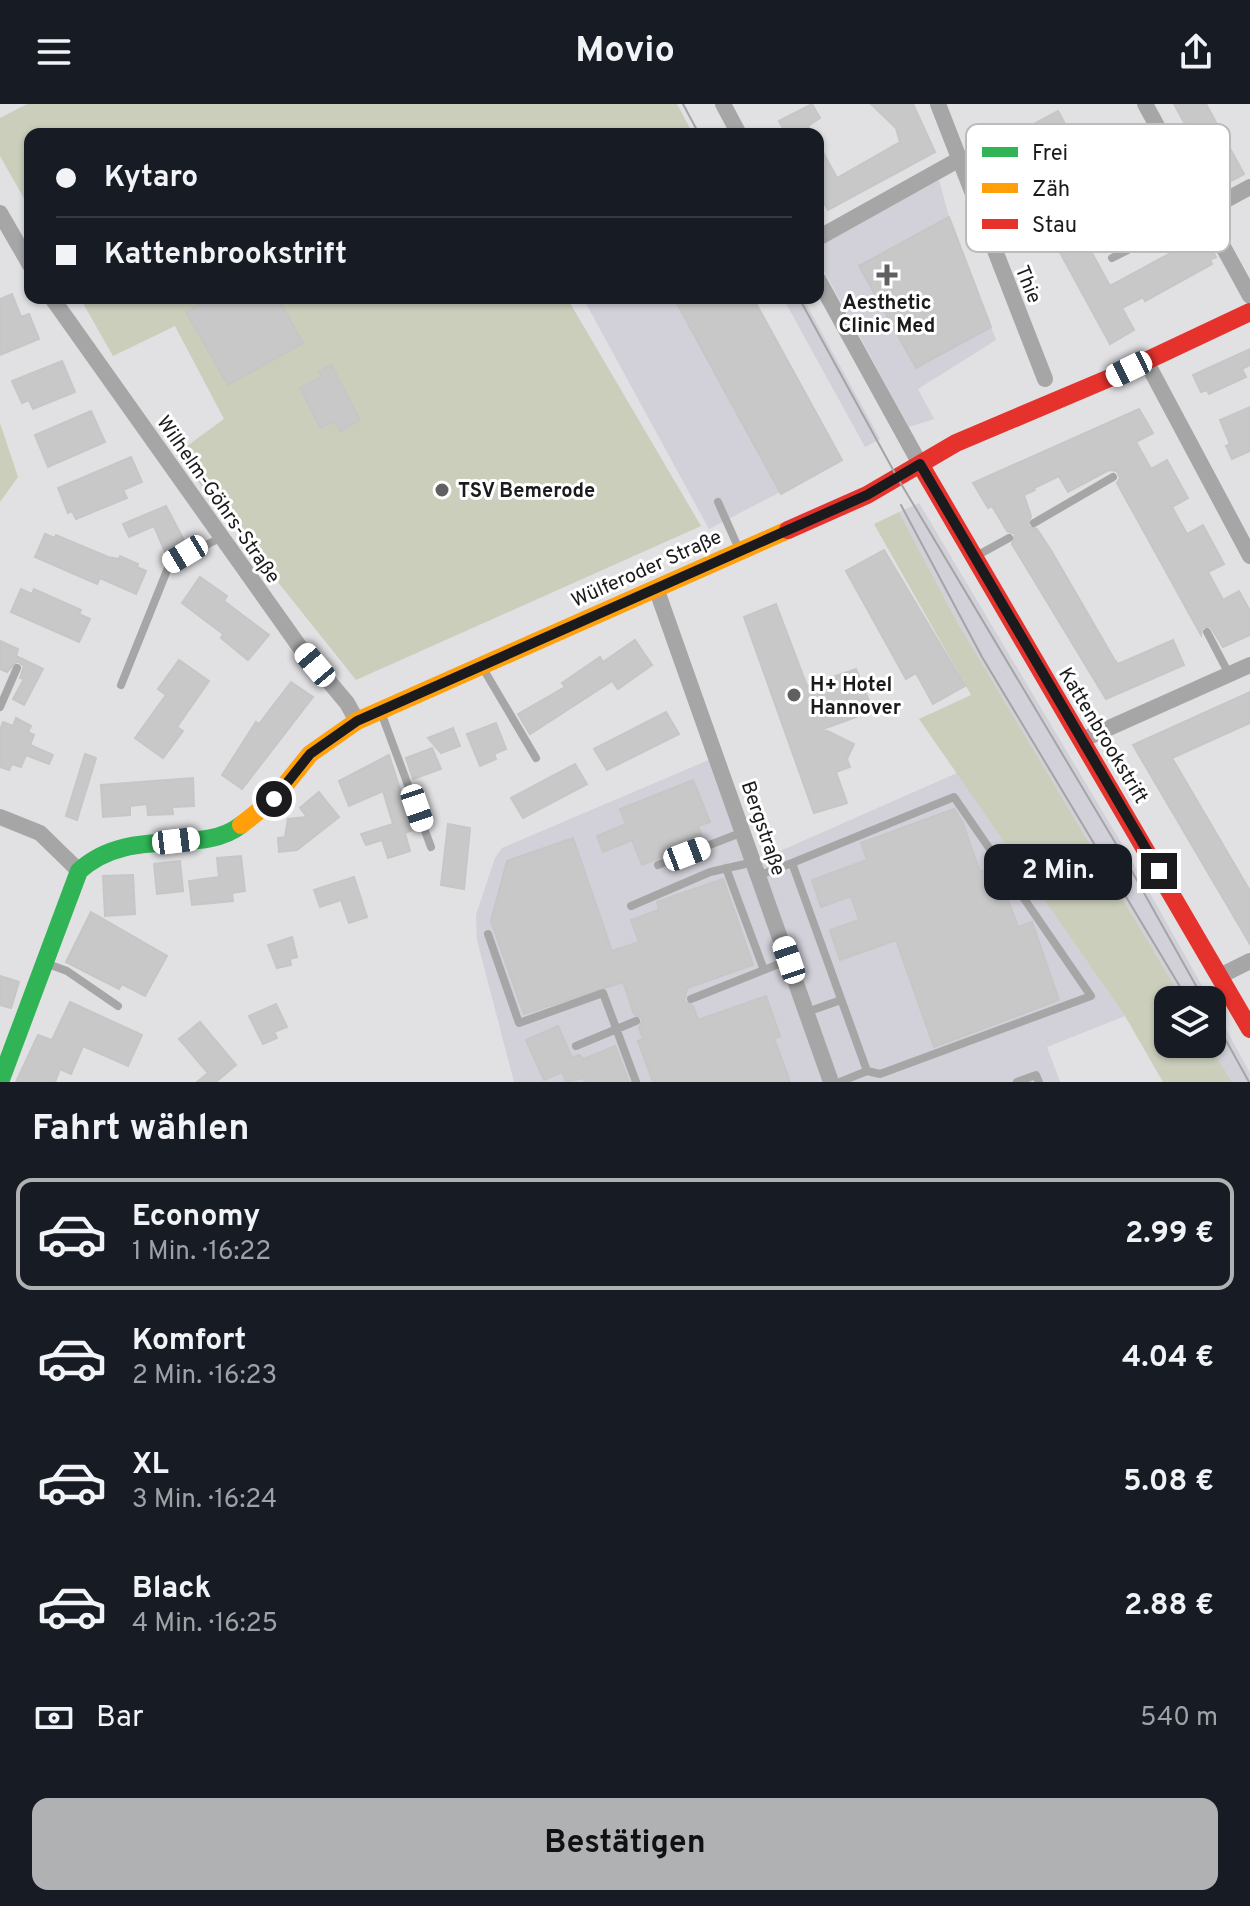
<!DOCTYPE html>
<html lang="de">
<meta charset="utf-8">
<style>
body{margin:0;font-family:Overpass,sans-serif;background:#20242c;color:#f1f3f6;height:100vh;display:flex;flex-direction:column;font-size:30px;white-space:nowrap}
*{box-sizing:border-box;margin:0}
p{font-size:26px;color:#9ea1a6}
.icon{flex:none;width:44px;height:44px;fill:none;stroke:currentColor;stroke-width:2;stroke-linecap:round;stroke-linejoin:round}
.map{position:relative;height:978px;overflow:hidden}
.details{display:flex;flex-direction:column;background:#171b24;flex:1}
.details>*{flex:none}
.top-card{position:absolute;left:24px;top:24px;width:800px;height:176px;border-radius:16px;box-shadow:0 2px 6px #0004;display:grid;align-content:center;height:176px;padding:0 32px;background:#171b24}
.buttons{position:absolute;left:1154px;top:882px;display:grid;gap:16px}
.buttons a{display:grid;place-items:center;width:72px;height:72px;border-radius:16px;background:#171b24;box-shadow:0 2px 6px #0004;font-size:40px}
.end{position:absolute;width:36px;height:36px;margin:-18px;border:10px solid #1b1b1d;background:#fff;box-shadow:0 0 0 4px #fff}
.from{border-radius:50%}
.bubble{position:absolute;height:56px;border-radius:16px;background:#171b24;box-shadow:0 2px 6px #0004;font-size:26px;font-weight:700;line-height:56px;text-align:center}
.car{position:absolute;width:24px;height:48px;margin:-24px -12px;border-radius:10px;box-shadow:0 0 6px 2px #0007;background:linear-gradient(#fff 24%,#345 0 40%,#fff 0 76%,#345 0 86%,#fff 0)}
.top-card b{display:flex;align-items:center;gap:28px;height:76px;font-size:30px}
.top-card b+b{border-top:2px solid #363941}
.top-card i{width:20px;height:20px;background:#f1f3f6}
ul{padding:0;list-style:none}
li{display:flex;align-items:center;gap:24px;height:112px;margin:0 16px 12px;padding:0 16px;border:4px solid transparent;border-radius:16px}
li div{flex:1}
li b{display:block;font-size:30px}
li em{font-style:normal;font-weight:700}
li.selected{border-color:#b0b1b3}
li>.icon{width:72px;height:72px;stroke-width:1.5}
h2{padding:0 32px;font-size:36px;line-height:96px}
.pay{display:flex;align-items:center;gap:20px;height:88px;padding:0 32px;font-size:30px}
.pay p{margin-inline-start:auto}
.action{display:flex;gap:16px;margin-top:auto;padding:16px 32px}
.action a{flex:1;height:92px;border-radius:16px;background:#b0b1b3;color:#111;font-size:32px;font-weight:700;line-height:92px;text-align:center}
header{display:flex;justify-content:space-between;align-items:center;height:104px;padding:0 32px;background:#171b24;font-size:36px;font-weight:700}
.map>svg:first-child{display:block}
.built{fill:#d2d0d8}
.green{fill:#cacebb}
.building{fill:#c9c8c9;stroke:#c7c6c6;stroke-width:2}
.lines{fill:none;stroke-linecap:round;stroke-linejoin:round}
.lane{stroke:#a7a6a7;stroke-width:8}
.street{stroke:#a7a6a7;stroke-width:16}
.fast{stroke:#30b455;stroke-width:18}
.slow{stroke:#ff9f0a;stroke-width:18}
.jam{stroke:#e5322d;stroke-width:18}
.tram{stroke:#a5a4a5;stroke-width:2}
.route{stroke:#1b1b1d;stroke-width:10}
.poi-dot{fill:#606062;stroke:#fff;stroke-width:3}
.labels{text-anchor:middle;stroke-width:6;stroke-linejoin:round;paint-order:stroke}
.street-label{font-size:20px;fill:#1b1b1d;stroke:#fff}
.poi-label{font-size:20px;font-weight:bold;fill:#1b1b1d;stroke:#fff;text-anchor:start}
.key{fill:#fff;stroke:#bbb;stroke-width:2}
.key-label{font-size:22px;fill:#1b1b1d}
</style>
<header><svg class="icon" aria-label="menu" viewBox="0 0 24 24"><path d="M4 6h16M4 12h16M4 18h16"/></svg>Movio<svg class="icon" aria-label="share" viewBox="0 0 24 24"><path d="M12 15V3M7 8l5-5 5 5M5 13v7h14v-7"/></svg></header>
<div class="map">
<svg width="1250" height="978" viewBox="0 0 1250 978">
<rect width="100%" height="100%" fill="#e1e0e3"/>
<path class="built" d="M939,76L949,113L996,236L918,285L934,315L909,323L818,156V142Z
M583,194H753L842,356L709,425Z
M783,194H803L880,335L865,343Z
M919,399L1129,752L1210,896H1183L956,516L899,408Z
M718,652L755,758L957,669L1125,912L1047,943L1060,978H514L477,836L476,811L495,754L502,744Z
M1212,900L1250,969V978H1232L1209,940Z"/>
<path class="green" d="M27,0H677L693,30H30V105L0,52V14Z
M80,194H567L701,422L356,576L176,350L224,315L175,222L113,252Z
M0,319L18,373L0,398Z
M899,408L956,516L1183,896H1168V940H1209L1232,978H1163L1125,912L919,615L971,591L874,420Z"/>
<path class="building" d="M812,0L820,14L808,22L813,30H786L779,17Z
M871,0H913L935,48L828,106L818,88V39L837,74L900,38L896,24Z
M1174,0H1206L1244,70L1220,83Z
M1058,7L1087,60L1050,79L1065,106L1114,78L1128,102L1081,129L1110,182L1204,131L1216,153L1210,156L1212,160L1145,197L1143,193L1122,204L1134,226L1110,240L1057,143L1053,145L1038,119L1049,113L1006,35Z
M949,113L991,223L916,264L859,162Z
M12,190L21,213L29,210L39,235L0,251V195Z
M211,194H278L303,239L228,281L186,208Z
M674,194H753L842,356L781,390Z
M1250,245V261L1242,265L1246,273L1209,290L1207,286L1201,288L1193,271Z
M62,257L75,288L33,305L29,296L22,299L12,277Z
M331,261L360,316L340,327L335,317L320,324L300,284L322,273L319,268Z
M1250,303V347L1232,355L1226,342L1230,340L1220,316Z
M1139,305L1153,329L1136,338L1151,365L1167,356L1188,394L1172,403L1187,430L1203,421L1224,460L1208,468L1223,496L1239,487L1250,507V531L1223,543L1210,522L1202,524L1201,531L1117,379L1120,374L1117,367L1109,366L1068,388L1059,372L1034,384L1035,386L1024,391L1031,412L1028,422L1037,425L1052,448L1114,555L1118,560L1173,536L1184,561L1106,595L1012,440L1015,430L1007,427L992,402L988,404L973,379Z
M91,307L105,338L48,363L35,331Z
M131,353L142,378L123,386L127,394L76,415L72,407L68,409L58,384Z
M166,402L187,442L166,450L154,422L129,433L123,420Z
M45,430L55,434L56,431L108,453L119,455L120,452L138,460L137,463L146,467L136,490L100,474L97,480L35,453Z
M884,446L965,582L933,600L916,569L906,575L846,467Z
M200,473L227,492L224,497L269,531L248,556L221,534L223,530L182,499Z
M21,485L32,490L34,485L81,506L79,510L90,515L79,538L11,508Z
M776,500L807,582L856,565L873,607L823,625L854,640L847,655L850,663L836,668L847,699L814,709L744,513Z
M635,536L652,561L618,585L612,577L530,630L518,610L565,583L562,579L600,553L603,558Z
M0,537L18,545L16,552L43,565L24,601L13,595L24,575L20,574L24,562L17,557L7,568L0,565Z
M179,556L209,577L177,623L183,627L163,654L135,634L166,591L158,585Z
M291,578L313,593L242,685L222,671L256,618L259,620Z
M1250,588V619L1172,654L1250,787V840L1133,641Z
M666,608L679,630L607,666L594,645Z
M16,614L31,622L28,628L34,631L30,641L53,651L49,660L26,651L21,663L12,660L9,666L0,663V626L3,618L13,622Z
M496,619L506,645L494,650L496,655L480,662L467,630Z
M453,624L460,642L441,649L428,634Z
M432,644L441,665L413,675L406,654Z
M85,650L96,654L77,716L66,712Z
M389,651L413,726L405,729L410,747L388,754L382,736L366,741L361,730L393,720L383,687L349,702L339,677Z
M575,660L587,680L523,714L511,694Z
M193,674L194,702L172,703L173,710L148,711L147,700L130,702V711L103,713L101,681Z
M693,676L710,718L698,722L703,736L642,761L632,736L603,748L597,732L626,720L620,705Z
M319,688L339,713L297,746L279,748L278,734L285,733L288,715L307,713L300,704Z
M954,705L962,717L980,768L994,763L999,771L1018,823L1032,818L1059,896L934,943L896,836L840,856L830,826L859,816L851,792L821,803L812,776L867,756L861,739Z
M448,720L470,724L464,785L441,781Z
M573,734L612,847L639,838L631,816L659,806L657,798L723,775L753,861L687,884L684,897L693,902L698,916L766,892L780,932L774,934L790,978H653L638,937L643,935L639,924L643,915L634,910L623,878L524,910L491,817L507,757Z
M241,752L245,787L232,789L233,797L192,801L189,777L219,773L217,754Z
M180,757L183,787L157,790L154,760Z
M133,771L135,810L105,812L103,772Z
M354,773L367,813L349,819L341,796L320,803L314,786Z
M91,808L167,852L145,892L122,880L119,885L66,858Z
M292,833L297,853L290,855L291,861L277,864L268,841Z
M0,872L19,878L11,904L0,901Z
M70,898L142,931L128,962L83,942L71,970L60,965L55,978H16L38,931L52,936Z
M276,900L287,923L274,928L277,934L263,940L249,912Z
M200,918L236,961L216,978H197L208,969L179,935Z
M558,922L572,954L579,951L584,955L615,942L629,978H585L584,974L566,978L562,968L544,976L526,936Z"/>
<g class="lines">
<path class="lane" d="M1112,154L1203,108
M718,398L738,443
M1034,419L1113,373
M978,451L1009,434
M1207,528L1229,570
M484,566L536,654
M121,581L170,459L220,434
M0,603L17,564
M382,611L431,743
M792,759L954,693L1091,892L880,970L867,967
M658,761L743,728
M726,764L764,866
M760,771L792,759L867,967L840,978
M631,802L710,768L754,758
M488,830L519,919L603,889L636,978
M48,860L67,867L118,902
M691,895L789,856
M807,908L841,896
M576,942L636,917
M1017,978L1036,971L1039,978"/>
<path class="street" d="M723,0L739,30
M938,0L1045,275
M1145,0L1250,192
M1204,108L1250,83
M0,109L30,161
M818,134L958,56
M818,175L920,360
M52,194L299,542L347,599L357,617
M1146,257L1250,452
M656,484L831,978
M1082,636L1250,561
M0,713L40,729L79,767
M1220,872L1250,857"/>
<path class="fast" d="M0,978L79,767C130,720 201,753 241,721"/>
<path class="slow" d="M241,721L274,695L310,650L357,617L788,426"/>
<path class="jam" d="M920,360L1250,925
M788,426L867,391L956,339L1112,273L1250,208"/>
<path class="tram" d="M683,0L699,30
M799,194L897,373L1125,755L1204,896
M901,401L982,553L1188,896
M1212,911L1249,978"/>
</g>
<g class="lines">
<path class="route" d="M274,695L310,650L357,617L867,391L920,360L1159,767"/>
</g>
<g class="poi-dot">
<path d="M883 159h8v8h8v8h-8v8h-8v-8h-8v-8h8z"/>
<circle cx="442" cy="386" r="8"/>
<circle cx="794" cy="591" r="8"/>
</g>
<g class="labels">
<g class="street-label">
<text transform="translate(1029 180) rotate(68)" y="7">Thie</text>
<text transform="translate(219 395) rotate(55)" y="7">Wilhelm-Göhrs-Straße</text>
<text transform="translate(646 464) rotate(-24)" y="7">Wülferoder Straße</text>
<text transform="translate(1104 631) rotate(59)" y="7">Kattenbrookstrift</text>
<text transform="translate(764 724) rotate(71)" y="7">Bergstraße</text>
</g>
<g class="poi-label">
<text x="887" y="205" text-anchor="middle">Aesthetic<tspan x="887" dy="23">Clinic Med</tspan></text>
<text x="458" y="393">TSV Bemerode</text>
<text x="810" y="587">H+ Hotel<tspan x="810" dy="23">Hannover</tspan></text>
</g>
</g>
<rect x="966" y="20" width="264" height="128" rx="12" class="key"/>
<rect x="982" y="43" width="36" height="10" fill="#30b455"/>
<rect x="982" y="79" width="36" height="10" fill="#ff9f0a"/>
<rect x="982" y="115" width="36" height="10" fill="#e5322d"/>
<g class="key-label">
<text x="1032" y="56">Frei</text>
<text x="1032" y="92">Zäh</text>
<text x="1032" y="128">Stau</text>
</g>
</svg>
<div class="buttons">
<a><svg class="icon" aria-label="layers" viewBox="0 0 24 24"><path d="M12 4l9 5-9 5-9-5zM3 14l9 5 9-5"/></svg></a>
</div>
<i class="end from" style="left:274px;top:695px"></i>
<i class="end" style="left:1159px;top:767px"></i>
<div class="bubble" style="left:984px;top:740px;width:148px">2 Min.</div>
<i class="car" style="left:1129px;top:265px;rotate:244deg"></i>
<i class="car" style="left:185px;top:450px;rotate:239deg"></i>
<i class="car" style="left:315px;top:561px;rotate:320deg"></i>
<i class="car" style="left:417px;top:704px;rotate:161deg"></i>
<i class="car" style="left:176px;top:737px;rotate:83deg"></i>
<i class="car" style="left:687px;top:750px;rotate:69deg"></i>
<i class="car" style="left:789px;top:856px;rotate:341deg"></i>
<div class="top-card">
<b><i class="from"></i>Kytaro</b>
<b><i></i>Kattenbrookstrift</b>
</div>
</div>
<section class="details">
<h2>Fahrt wählen</h2>
<ul>
<li class="selected"><svg class="icon" aria-label="car" viewBox="0 0 24 24"><path d="M5 17H2v-5l4-1 3-4h7l3 4 3 1v5h-3M9 17h6M6 11h13"/><circle cx="7" cy="17" r="2"/><circle cx="17" cy="17" r="2"/></svg><div><b>Economy</b><p>1 Min. · 16:22</p></div><em>2.99 €</em></li>
<li><svg class="icon" aria-label="car" viewBox="0 0 24 24"><path d="M5 17H2v-5l4-1 3-4h7l3 4 3 1v5h-3M9 17h6M6 11h13"/><circle cx="7" cy="17" r="2"/><circle cx="17" cy="17" r="2"/></svg><div><b>Komfort</b><p>2 Min. · 16:23</p></div><em>4.04 €</em></li>
<li><svg class="icon" aria-label="car" viewBox="0 0 24 24"><path d="M5 17H2v-5l4-1 3-4h7l3 4 3 1v5h-3M9 17h6M6 11h13"/><circle cx="7" cy="17" r="2"/><circle cx="17" cy="17" r="2"/></svg><div><b>XL</b><p>3 Min. · 16:24</p></div><em>5.08 €</em></li>
<li><svg class="icon" aria-label="car" viewBox="0 0 24 24"><path d="M5 17H2v-5l4-1 3-4h7l3 4 3 1v5h-3M9 17h6M6 11h13"/><circle cx="7" cy="17" r="2"/><circle cx="17" cy="17" r="2"/></svg><div><b>Black</b><p>4 Min. · 16:25</p></div><em>2.88 €</em></li>
</ul>
<div class="pay"><svg class="icon" aria-label="cash" viewBox="0 0 24 24"><path d="M3 7h18v10H3z"/><circle cx="12" cy="12" r="2"/></svg>Bar<p>540 m</p></div>
<div class="action"><a>Bestätigen</a></div>
</section>
